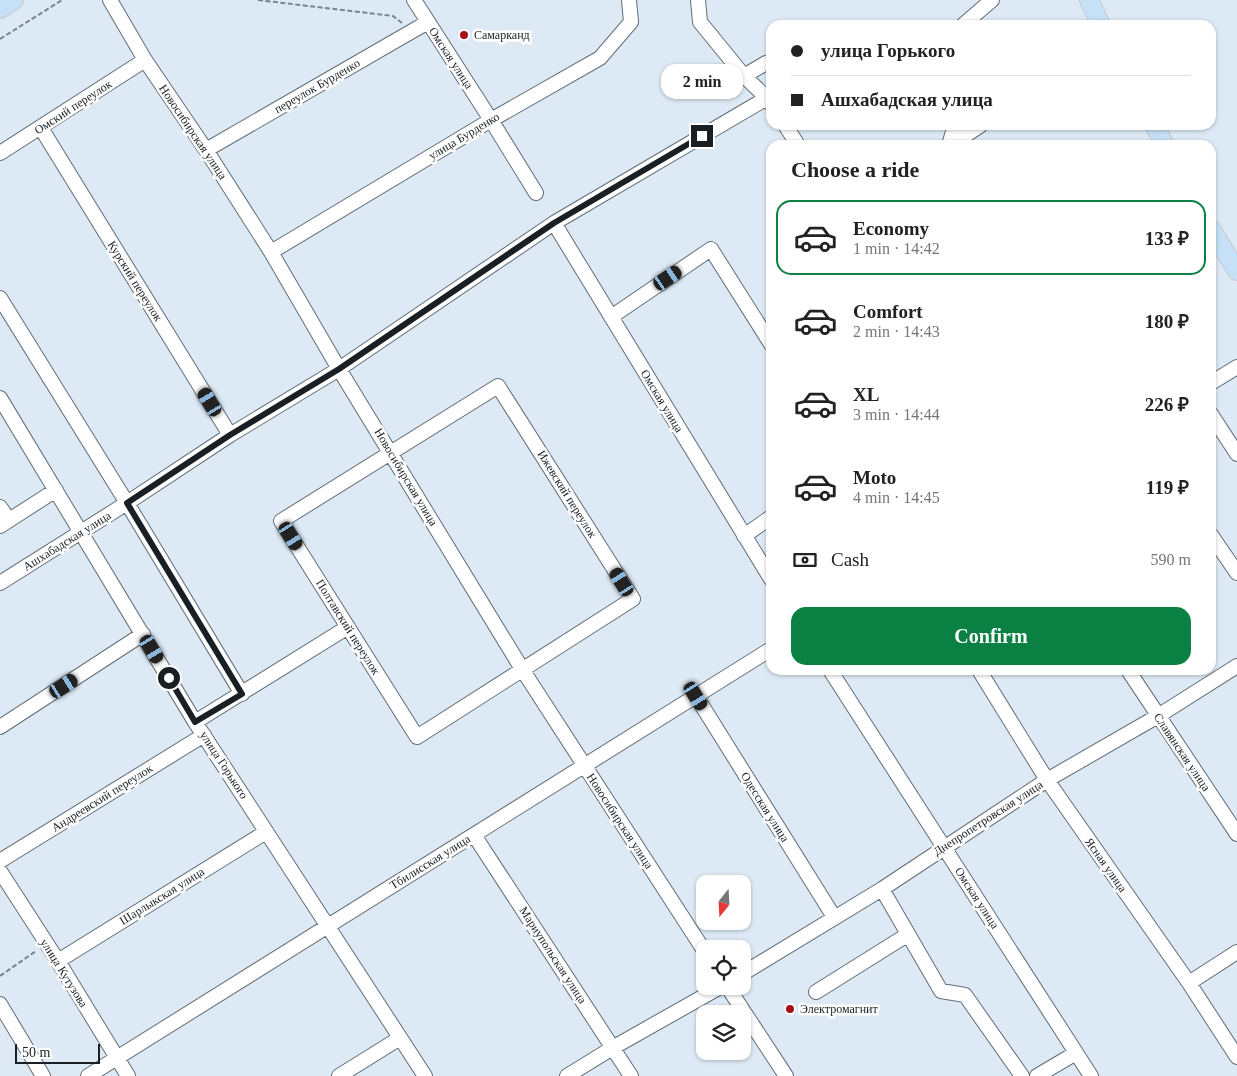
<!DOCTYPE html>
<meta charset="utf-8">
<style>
body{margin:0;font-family:"Times New Roman",serif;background:#f6f6f6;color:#222;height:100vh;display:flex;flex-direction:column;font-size:19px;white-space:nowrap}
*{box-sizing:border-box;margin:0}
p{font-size:16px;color:#767676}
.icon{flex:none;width:28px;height:28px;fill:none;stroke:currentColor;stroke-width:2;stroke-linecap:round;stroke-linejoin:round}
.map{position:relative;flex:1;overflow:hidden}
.sheet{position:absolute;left:766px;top:140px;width:450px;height:535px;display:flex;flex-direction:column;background:#fff;border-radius:15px;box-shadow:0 1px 4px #0004}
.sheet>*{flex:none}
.guide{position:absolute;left:766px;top:20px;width:450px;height:110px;border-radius:15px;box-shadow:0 1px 4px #0004;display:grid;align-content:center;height:110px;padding:0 25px;background:#fff}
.needle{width:32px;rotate:198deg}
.tools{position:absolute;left:696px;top:875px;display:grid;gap:10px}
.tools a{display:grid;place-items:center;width:55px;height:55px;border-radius:10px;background:#fff;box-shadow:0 1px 4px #0004;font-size:25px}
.scale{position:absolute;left:15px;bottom:12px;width:85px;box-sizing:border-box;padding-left:5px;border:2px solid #1a1f23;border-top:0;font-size:14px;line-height:18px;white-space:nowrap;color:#1a1f23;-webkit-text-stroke:4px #fff;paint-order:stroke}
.end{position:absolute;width:22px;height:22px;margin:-11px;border:6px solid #1a1f23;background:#fff;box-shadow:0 0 0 2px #fff}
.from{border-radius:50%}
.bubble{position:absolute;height:35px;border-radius:15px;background:#fff;box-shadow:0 1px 4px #0004;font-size:16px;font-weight:700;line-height:35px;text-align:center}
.car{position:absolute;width:15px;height:30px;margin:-15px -8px;border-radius:6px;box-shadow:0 0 4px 1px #0007;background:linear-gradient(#222 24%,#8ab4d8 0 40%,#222 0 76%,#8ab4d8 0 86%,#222 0)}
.guide b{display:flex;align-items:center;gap:18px;height:48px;font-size:19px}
.guide b+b{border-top:1px solid #e0e0e0}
.guide i{width:12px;height:12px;background:#222}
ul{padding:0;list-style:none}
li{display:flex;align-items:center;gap:15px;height:75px;margin:0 10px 8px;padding:0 15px;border:2px solid transparent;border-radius:15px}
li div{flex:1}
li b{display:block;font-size:19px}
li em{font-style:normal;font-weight:700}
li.selected{border-color:#0b8043}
li>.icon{width:45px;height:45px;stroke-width:1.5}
h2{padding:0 25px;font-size:22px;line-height:60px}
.pay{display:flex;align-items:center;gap:12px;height:55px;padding:0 25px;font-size:19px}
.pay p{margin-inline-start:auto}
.primary-button{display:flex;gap:10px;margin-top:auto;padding:10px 25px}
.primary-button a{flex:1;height:58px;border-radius:15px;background:#0b8043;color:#fff;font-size:20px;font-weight:700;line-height:58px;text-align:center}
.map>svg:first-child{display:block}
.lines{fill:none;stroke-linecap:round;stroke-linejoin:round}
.minor-casing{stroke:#616d76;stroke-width:16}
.major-casing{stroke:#c8c9ca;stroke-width:20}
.path{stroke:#7b848b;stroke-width:2;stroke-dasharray:5 2.5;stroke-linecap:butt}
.minor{stroke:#fff;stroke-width:14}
.major{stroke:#c6e1f7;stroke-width:18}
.route{stroke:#1a1f23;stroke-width:6}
.poi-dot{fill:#a60e1b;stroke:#fff;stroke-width:2}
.labels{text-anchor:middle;stroke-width:5;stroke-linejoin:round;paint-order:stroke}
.poi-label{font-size:12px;fill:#1a1f23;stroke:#fff;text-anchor:start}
.street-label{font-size:12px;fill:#1a1f23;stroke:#fff}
</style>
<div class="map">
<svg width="1237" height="1076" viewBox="0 0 1237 1076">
<rect width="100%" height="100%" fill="#ddeaf5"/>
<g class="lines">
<defs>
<path id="minor" d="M110,0L145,60L206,150L271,252L339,369L522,669L705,952
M414,0L491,120L536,193
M698,0L700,22L744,76L767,98L771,104
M963,25L992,0
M744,76L766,63L771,64
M785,125L798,145
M41,128L230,435
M949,145L955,125
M951,145L981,125
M206,150L428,22
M0,153L145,60
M554,223L771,579
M271,252L491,120L600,58L631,22L629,0
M0,298L127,503L242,694
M611,317L711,249L771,344
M1211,383L1237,367
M498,386L633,599L417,737L281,521Z
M0,398L195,722L425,1076
M1211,414L1237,454
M0,507L9,520
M0,526L56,490
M1211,535L1237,573
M744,536L771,517
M0,583L127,503L230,435L339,369L554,223L767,98
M830,670L1091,1076
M979,670L1047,780L1189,983L1237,1057
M1128,670L1237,834
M696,696L834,917
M195,722L348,627
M0,727L143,634
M474,835L631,1076
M0,861L204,735
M0,871L58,961L128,1076
M882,889L941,991L965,995L1022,1076
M58,961L266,832
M742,974L882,889L1047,780L1158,716L1237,666
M1189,983L1237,952
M727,986L786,1076
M816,992L907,935
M0,1004L43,1076
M88,1076L771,649
M339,1076L400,1038
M567,1076L614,1047L722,986
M1037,1076L1076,1053"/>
<path id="major" d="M1089,0L1101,25
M0,9L14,0
M1154,125L1165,145
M1211,229L1237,271"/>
</defs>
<use href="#minor" class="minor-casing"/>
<use href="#major" class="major-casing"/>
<path class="path" d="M258,0L393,16L402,23
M0,39L62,0
M0,976L36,951"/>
<use href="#minor" class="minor"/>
<use href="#major" class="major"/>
</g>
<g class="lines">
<path class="route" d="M169,678L195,722L242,694L127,503L230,435L339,369L554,223L702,136"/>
</g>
<g class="poi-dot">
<circle cx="464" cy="35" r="5"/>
<circle cx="790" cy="1009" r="5"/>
</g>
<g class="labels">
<g class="poi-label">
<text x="474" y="39">Самарканд</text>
<text x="800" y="1013">Электромагнит</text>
</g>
<g class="street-label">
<text transform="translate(451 58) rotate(57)" y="4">Омская улица</text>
<text transform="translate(317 86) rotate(-30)" y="4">переулок Бурденко</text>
<text transform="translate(73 107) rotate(-33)" y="4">Омский переулок</text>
<text transform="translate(193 132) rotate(56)" y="4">Новосибирская улица</text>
<text transform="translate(464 136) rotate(-31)" y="4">улица Бурденко</text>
<text transform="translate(135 281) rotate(58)" y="4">Курский переулок</text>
<text transform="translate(662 401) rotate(59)" y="4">Омская улица</text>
<text transform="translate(406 477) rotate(59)" y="4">Новосибирская улица</text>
<text transform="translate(567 494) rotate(58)" y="4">Ижевский переулок</text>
<text transform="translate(67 541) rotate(-32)" y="4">Ашхабадская улица</text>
<text transform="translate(348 627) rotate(58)" y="4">Полтавский переулок</text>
<text transform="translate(1182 752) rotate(56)" y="4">Славянская улица</text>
<text transform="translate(224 765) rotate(57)" y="4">улица Горького</text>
<text transform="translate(102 798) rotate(-32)" y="4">Андреевский переулок</text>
<text transform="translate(765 807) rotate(58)" y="4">Одесская улица</text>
<text transform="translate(988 818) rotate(-33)" y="4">Днепропетровская улица</text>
<text transform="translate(620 821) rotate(57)" y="4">Новосибирская улица</text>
<text transform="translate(430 862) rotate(-32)" y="4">Тбилисская улица</text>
<text transform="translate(1106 865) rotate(55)" y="4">Ясная улица</text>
<text transform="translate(162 896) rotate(-32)" y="4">Шарлыкская улица</text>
<text transform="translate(977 898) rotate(57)" y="4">Омская улица</text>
<text transform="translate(553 955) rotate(57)" y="4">Мариупольская улица</text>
<text transform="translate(64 973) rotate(58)" y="4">улица Кутузова</text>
</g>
</g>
</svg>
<div class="tools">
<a><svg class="needle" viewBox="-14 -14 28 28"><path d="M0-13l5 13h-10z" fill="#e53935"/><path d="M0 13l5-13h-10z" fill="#767676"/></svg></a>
<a><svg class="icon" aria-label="locate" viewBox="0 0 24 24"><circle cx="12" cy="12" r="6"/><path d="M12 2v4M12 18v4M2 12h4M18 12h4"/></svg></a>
<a><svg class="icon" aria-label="layers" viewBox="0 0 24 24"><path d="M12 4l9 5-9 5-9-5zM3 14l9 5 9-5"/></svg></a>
</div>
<div class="scale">50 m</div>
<i class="end from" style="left:169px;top:678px"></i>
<i class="end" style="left:702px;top:136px"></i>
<div class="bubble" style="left:661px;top:64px;width:82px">2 min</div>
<i class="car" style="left:668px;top:278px;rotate:56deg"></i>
<i class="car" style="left:210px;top:402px;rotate:329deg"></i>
<i class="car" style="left:291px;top:536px;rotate:148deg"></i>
<i class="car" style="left:622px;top:582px;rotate:328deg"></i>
<i class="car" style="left:152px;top:649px;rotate:149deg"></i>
<i class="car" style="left:64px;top:686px;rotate:57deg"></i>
<i class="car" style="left:696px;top:696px;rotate:148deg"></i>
<div class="guide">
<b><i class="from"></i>улица Горького</b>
<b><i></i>Ашхабадская улица</b>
</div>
<section class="sheet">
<h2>Choose a ride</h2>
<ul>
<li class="selected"><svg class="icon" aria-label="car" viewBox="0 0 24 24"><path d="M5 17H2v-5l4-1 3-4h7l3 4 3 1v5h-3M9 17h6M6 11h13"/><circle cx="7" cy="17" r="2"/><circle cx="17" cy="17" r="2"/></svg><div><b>Economy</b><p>1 min · 14:42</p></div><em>133 ₽</em></li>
<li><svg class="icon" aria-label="car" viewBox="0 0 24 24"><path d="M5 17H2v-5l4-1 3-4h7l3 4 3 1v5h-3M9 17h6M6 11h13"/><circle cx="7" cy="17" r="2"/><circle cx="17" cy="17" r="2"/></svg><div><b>Comfort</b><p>2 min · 14:43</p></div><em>180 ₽</em></li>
<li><svg class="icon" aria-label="car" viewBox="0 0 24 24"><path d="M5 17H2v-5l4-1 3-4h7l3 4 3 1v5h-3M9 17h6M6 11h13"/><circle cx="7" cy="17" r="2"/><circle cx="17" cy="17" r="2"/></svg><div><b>XL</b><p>3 min · 14:44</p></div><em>226 ₽</em></li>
<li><svg class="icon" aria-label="car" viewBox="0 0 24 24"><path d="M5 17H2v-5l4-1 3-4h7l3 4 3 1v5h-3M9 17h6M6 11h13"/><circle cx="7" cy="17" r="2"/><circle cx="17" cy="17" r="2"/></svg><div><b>Moto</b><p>4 min · 14:45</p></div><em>119 ₽</em></li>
</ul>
<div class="pay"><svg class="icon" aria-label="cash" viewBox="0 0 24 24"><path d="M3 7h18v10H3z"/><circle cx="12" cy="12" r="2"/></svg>Cash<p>590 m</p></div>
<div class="primary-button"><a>Confirm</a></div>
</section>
</div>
